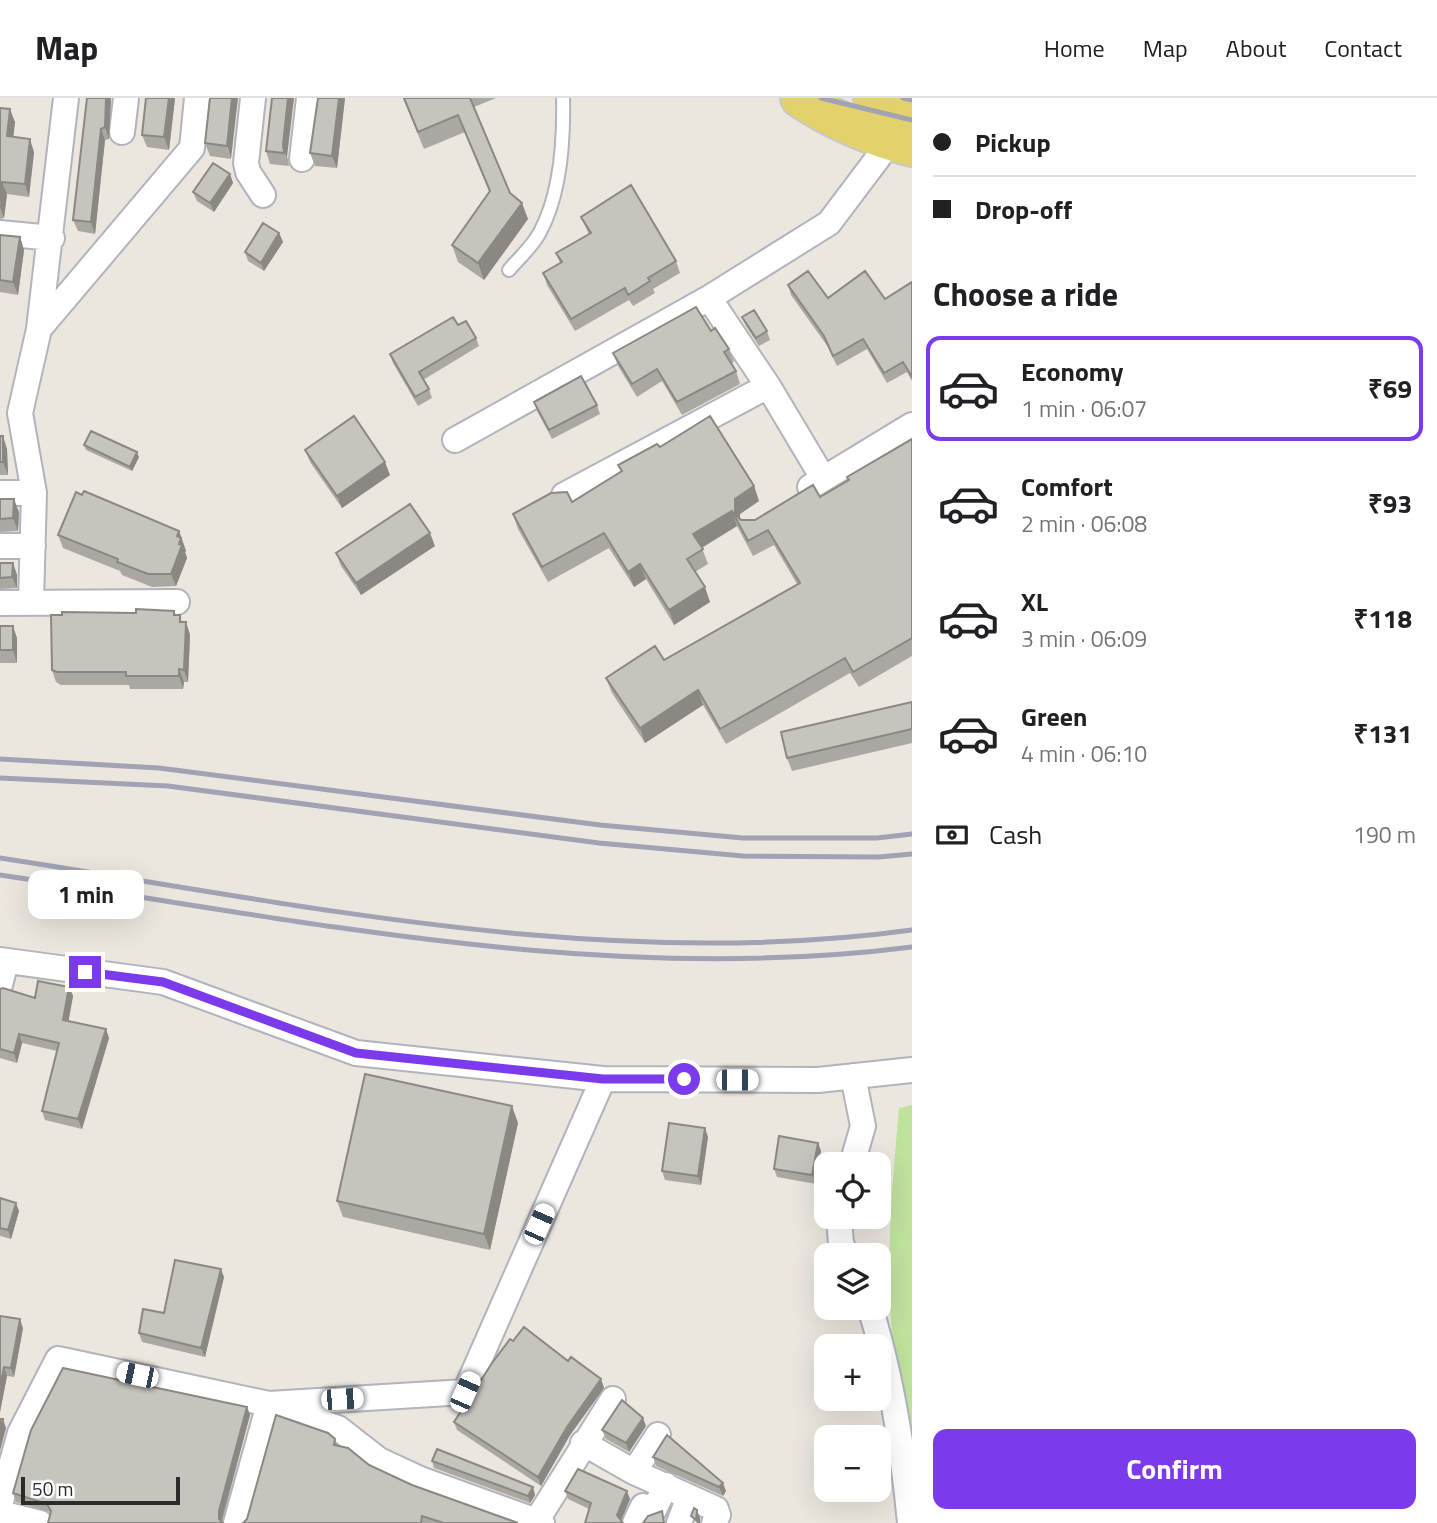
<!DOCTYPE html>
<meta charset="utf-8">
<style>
body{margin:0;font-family:"Titillium Web",sans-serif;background:#f2f2f2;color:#202124;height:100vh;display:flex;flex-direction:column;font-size:26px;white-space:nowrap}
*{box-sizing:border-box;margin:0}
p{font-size:23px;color:#757577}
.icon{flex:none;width:38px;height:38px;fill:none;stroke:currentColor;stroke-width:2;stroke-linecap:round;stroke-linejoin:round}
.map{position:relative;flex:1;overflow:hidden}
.panel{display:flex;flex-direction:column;background:#fff;width:525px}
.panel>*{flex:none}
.guide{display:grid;align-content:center;height:154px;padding:0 21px;background:#fff}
.fabs{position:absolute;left:814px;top:1054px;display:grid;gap:14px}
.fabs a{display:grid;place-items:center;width:77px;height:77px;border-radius:14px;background:#fff;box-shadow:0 7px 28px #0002;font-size:35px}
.scale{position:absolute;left:21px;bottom:18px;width:159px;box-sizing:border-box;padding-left:7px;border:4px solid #2b2b2b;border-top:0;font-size:19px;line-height:24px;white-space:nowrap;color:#2b2b2b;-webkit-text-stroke:5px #fff;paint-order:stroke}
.end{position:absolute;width:32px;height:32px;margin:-16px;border:9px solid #7c3aed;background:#fff;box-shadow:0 0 0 4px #fff}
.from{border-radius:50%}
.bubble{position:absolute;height:49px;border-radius:14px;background:#fff;box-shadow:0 7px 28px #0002;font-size:23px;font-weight:700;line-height:49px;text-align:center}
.car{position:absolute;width:21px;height:42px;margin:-21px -10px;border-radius:9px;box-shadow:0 0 5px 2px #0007;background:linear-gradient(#fff 24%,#345 0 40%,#fff 0 76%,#345 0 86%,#fff 0)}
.guide b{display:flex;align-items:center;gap:24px;height:66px;font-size:26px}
.guide b+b{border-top:2px solid #e0e0e0}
.guide i{width:18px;height:18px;background:#202124}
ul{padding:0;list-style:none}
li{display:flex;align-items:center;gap:21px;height:105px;margin:0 14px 10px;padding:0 7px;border:4px solid transparent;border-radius:14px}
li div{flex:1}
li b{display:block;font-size:26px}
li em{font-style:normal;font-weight:700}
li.selected{border-color:#7c3aed}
li>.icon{width:63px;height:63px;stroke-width:1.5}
h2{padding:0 21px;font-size:32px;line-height:84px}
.pay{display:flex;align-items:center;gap:18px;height:77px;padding:0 21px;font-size:26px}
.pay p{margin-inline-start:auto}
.action{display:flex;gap:14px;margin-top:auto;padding:14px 21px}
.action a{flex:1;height:80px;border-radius:14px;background:#7c3aed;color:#fff;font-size:28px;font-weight:700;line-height:80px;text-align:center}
header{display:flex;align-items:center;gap:42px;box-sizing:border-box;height:98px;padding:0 35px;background:#fff;border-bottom:2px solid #e0e0e0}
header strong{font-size:33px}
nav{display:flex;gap:38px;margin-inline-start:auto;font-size:24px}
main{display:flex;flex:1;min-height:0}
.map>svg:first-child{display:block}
.pitch{fill:#bfe29d}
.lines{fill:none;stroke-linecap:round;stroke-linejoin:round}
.service-casing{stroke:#b1b3bd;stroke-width:16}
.minor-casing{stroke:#b1b3bd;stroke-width:28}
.primary-casing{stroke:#c8c8c8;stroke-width:42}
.service{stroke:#fff;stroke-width:12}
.minor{stroke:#fff;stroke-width:24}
.primary{stroke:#e3d16c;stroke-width:38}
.rail{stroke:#a1a2b3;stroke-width:5}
.wall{fill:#aba8a3}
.shaded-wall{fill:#8b8884}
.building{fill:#c7c3bd;stroke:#8b8884;stroke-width:2}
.route{stroke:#7c3aed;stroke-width:9}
</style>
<header>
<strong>Map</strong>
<nav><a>Home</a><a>Map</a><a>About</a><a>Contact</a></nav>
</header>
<main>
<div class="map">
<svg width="912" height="1425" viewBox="0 0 912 1425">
<rect width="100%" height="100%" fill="#ebe7de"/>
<path class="pitch" d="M912,1007V1340C879,1233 889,1120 899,1010Z"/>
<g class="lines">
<defs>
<path id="service" d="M509,172C519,160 533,148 540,134C561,95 564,43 563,0"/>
<path id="minor" d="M253,0L246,65L248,74L263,97
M122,34L126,0
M302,61L309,0
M0,135L52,140
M709,200L768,288L823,380
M39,231L192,50L197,0
M455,342L709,200L829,125L890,44
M810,389L912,327
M0,395H34
M564,397L768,288
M0,448H33
M31,504L34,395L20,315L39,231L66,0
M0,505L177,504
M0,862L163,884L356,955L603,981L818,982L912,972
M0,887L6,863
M852,1066L863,1028L853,978
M839,1118L841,1146L847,1157
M870,1209C892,1280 903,1351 910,1425
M583,1345L634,1374L716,1411L718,1417L714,1425
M634,1374L658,1337
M0,1407L20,1335L58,1261L269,1306L338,1330L379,1362L420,1381L542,1425
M0,1415L40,1425
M537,1422L613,1301
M236,1425L269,1306L465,1294L603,981
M635,1425L643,1408L654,1412L666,1387
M679,1425L689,1399"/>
<path id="primary" d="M800,0C833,22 873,39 912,49
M873,0L912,14"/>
</defs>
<use href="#service" class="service-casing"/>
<use href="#minor" class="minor-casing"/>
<use href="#primary" class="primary-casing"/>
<use href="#service" class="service"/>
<use href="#minor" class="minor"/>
<use href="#primary" class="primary"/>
<path class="rail" d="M821,0L912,22
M903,0L912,2
M0,661L159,670L600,727L743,740H877L912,736
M0,680L168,688L599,745L743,758L879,759L912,756
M0,760C300,806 607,874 912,832
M0,777C301,822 607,888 912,849"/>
</g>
<path class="wall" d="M111,0L109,41L105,42L95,136L78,133L73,122Z
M175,0L169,52L147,49L142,37Z
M210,0L231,61L210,58L205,45Z
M272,0L287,59L289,68L270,66L266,53Z
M318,0H345L337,70L315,68L310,55Z
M403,0H496L474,9L510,95L528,121L484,182L458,164L452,147L490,94L465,34L424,51Z
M0,10L15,24L13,39L34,54L29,99L7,96L4,120L0,121Z
M230,76L233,85L214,114L197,103L193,94Z
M581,119L676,163L680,175L653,191L655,195L633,208L629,202L575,233L547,187L543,175L560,165L556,155L589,137L586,130Z
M279,135L283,144L264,173L248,163L245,154Z
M0,137L20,139L24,152L18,197L0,194Z
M912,184V283L907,274L887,285L867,251L837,268L828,249L791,197L788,187L828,200L885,201Z
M742,219L767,233L770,242L759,248L746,228Z
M458,227L476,240L479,248L423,282L429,291L432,300L418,308L393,265L390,256Z
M711,233L729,251L734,264L731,265L736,273L740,286L682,317L662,283L637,299L618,268L613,255Z
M534,304L597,307L600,316L552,341L537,313Z
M0,338L7,351L8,377H0Z
M912,341V558L859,589L850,575L726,646L703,607L645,645L612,595L606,580L664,562L797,486L774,447L753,458L737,428L702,450L708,466L695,474L710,504L674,527L646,481L634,489L609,450L548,484L518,431L513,416L572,404L621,373L618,367L660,349L754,388L759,403L740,416V422H755L820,399Z
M84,347L139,359L132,373L86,352Z
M305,352L390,377L342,410L310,364Z
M0,401L19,414L18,433L0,434Z
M179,433L186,453L185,454L187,460L176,488L152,489L122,477L120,473L63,450L58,437Z
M435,448L361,497L341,468L336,455Z
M0,465H13L17,477V490L0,491Z
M174,513L176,517L183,524H186L190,537L188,584H184L183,591H130L129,587H61L56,584L52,572Z
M0,528L17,540V565H0Z
M912,604V645L792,673L787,660Z
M69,889L73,898L68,923L109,940L82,1031L45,1022L42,1013L57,953L22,945L17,965L0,960V891L35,900Z
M518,1025L490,1152L343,1119L337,1103Z
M708,1039L701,1087L665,1082L662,1073Z
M818,1045L821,1053L816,1086L777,1079L774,1071Z
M0,1100L19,1113L11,1141L0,1138Z
M224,1179L205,1259L142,1244L139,1235L164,1215Z
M0,1218L23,1230L14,1279L7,1278L0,1314Z
M513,1243L568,1263L601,1281L604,1290L570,1337L541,1388L457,1332L454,1324Z
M247,1309L250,1317L222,1424L51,1416L50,1414L16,1404L13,1395Z
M646,1328L629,1354L606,1341L602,1332Z
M667,1337L726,1393L723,1398L656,1368L653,1359Z
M335,1341L338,1348L369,1367L412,1387L518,1425H243Z
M432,1363L535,1397L530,1405L434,1370Z
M565,1393L630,1401L621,1423L589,1411L568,1401Z"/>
<path class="shaded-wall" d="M106,0H111L109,41L105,29Z
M169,0H175L169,52L164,39Z
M232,0H238L231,61L227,48Z
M288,0H294L287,59L289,68L283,47Z
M339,0H345L337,70L332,58Z
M10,11L15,24L12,51L7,38Z
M101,31L105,42L95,136L91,124Z
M30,41L34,54L29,99L25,86Z
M230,76L233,85L214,114L210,105Z
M2,84L7,96L4,120L0,109Z
M522,105L528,121L484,182L478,165Z
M279,135L283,144L264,173L261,165Z
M20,139L24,152L18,197L13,184Z
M3,338L7,351L8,377L3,364Z
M137,354L139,359L132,373L130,369Z
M385,364L390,377L342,410L337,398Z
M754,388L759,403L740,416V428L735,416V401Z
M14,401L19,414L18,433L13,420Z
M732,413L737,428L699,451L693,436Z
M179,433L186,453L185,454L187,460L176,488L171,476L177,438Z
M430,435L435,448L361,497L356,485Z
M13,465L17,477V490L12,479Z
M640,466L646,481L634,489L628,474Z
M705,489L710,504L674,527L669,512Z
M186,524L190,537L188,584L184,572Z
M13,528L17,540V565L13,552Z
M179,571L184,584L183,591L179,578Z
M698,592L703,607L645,645L640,630Z
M69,889L73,898L67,932L63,922Z
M106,931L109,940L82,1031L78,1021Z
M19,936L22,945L17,965L14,955Z
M512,1008L518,1025L490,1152L484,1136Z
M705,1030L708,1039L701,1087L698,1078Z
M818,1045L821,1053L816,1086L812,1077Z
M16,1105L19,1113L11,1141L8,1132Z
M221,1171L224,1179L205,1259L201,1250Z
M20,1221L23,1230L14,1279L11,1270Z
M4,1269L7,1278L0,1314V1290Z
M601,1281L604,1290L570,1337L541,1388L538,1379L567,1329Z
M247,1309L250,1317L222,1421V1425L219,1421V1413Z
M643,1320L646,1328L629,1354L626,1345Z
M3,1321L6,1330L0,1353V1332Z
M723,1385L726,1393L723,1398L719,1389Z
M533,1389L535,1397L530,1405L528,1398Z
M627,1393L630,1401L620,1425L617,1417Z
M697,1412L700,1420V1425H697L696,1422Z"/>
<path class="building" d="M87,0H106L105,29L101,31L91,124L73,122Z
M146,0H169L164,39L142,37Z
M210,0H232L227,48L205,45Z
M272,0H288L283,47L284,55L266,53Z
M318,0H339L332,58L310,55Z
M404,0H470L510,95L522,105L478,165L452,147L490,93L458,17L418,34Z
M0,10L10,11L7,38L30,41L25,86L2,84L0,103Z
M213,65L230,76L210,105L193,94Z
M631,87L676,163L648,180L650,183L628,197L625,190L571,221L543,175L562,164L556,155L591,135L581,119Z
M263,125L279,135L261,165L245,154Z
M0,137L20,139L13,184L0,182Z
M808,173L828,200L865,173L885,201L912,184V279L903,264L884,275L863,241L833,258L824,238L788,187Z
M696,209L711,233L715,230L729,251L724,254L736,273L677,304L657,271L632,286L613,255Z
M754,212L767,233L756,240L742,219Z
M453,219L458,227L466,223L476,240L419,274L429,291L415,299L390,256Z
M581,278L597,307L549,332L534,304Z
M354,318L385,364L337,398L305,352Z
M710,318L754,388L735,401V416L741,422H755L813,387L820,399L849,382L847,379L912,341V540L853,574L845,560L720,631L698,592L640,630L606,580L655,548L664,562L800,485L768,432L748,443L732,413L693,436L703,451L687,461L705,489L669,512L640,466L628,474L604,435L542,469L513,416L551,395L567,394L572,404L622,373L618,367L657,346L660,349Z
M91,333L137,354L130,369L84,347Z
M0,338H3V364H0Z
M84,393L179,433L177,438L181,440L179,446L182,447L171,476H148L117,464L118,461L58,437L76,394L82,397Z
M0,401H14L13,420L0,421Z
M410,406L430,435L356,485L336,455Z
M0,465H13L12,479L0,480Z
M136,511L174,513V517H180V524H186L184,572L179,571V578H126V574H57L52,572L51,517H62V514L136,515Z
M0,528H13V552H0Z
M912,604V631L787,660L781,634Z
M38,883L69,889L63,922L106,931L78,1021L42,1013L59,945L19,936L14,955L0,951V891L3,890L35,900Z
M365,976L512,1008L484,1136L337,1103Z
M669,1025L705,1030L698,1078L662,1073Z
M779,1038L818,1045L812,1077L774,1071Z
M0,1100L16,1105L8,1132L0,1130Z
M175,1162L221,1171L201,1250L139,1235L143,1211L164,1215Z
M0,1218L20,1221L11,1270L4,1269L0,1290Z
M524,1229L568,1263L571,1259L601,1281L567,1329L538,1379L454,1324L492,1265L510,1241L513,1243Z
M63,1270L247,1309L219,1413V1421L223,1425H48L51,1413L47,1406L13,1395L31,1332Z
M622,1302L643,1320L626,1345L602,1332Z
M276,1317L328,1335L335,1341L334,1347L348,1350L369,1367L412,1387L518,1425H444L422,1418L421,1425H243L247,1421Z
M0,1321H3L0,1332Z
M667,1337L723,1385L719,1389L653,1359Z
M437,1351L533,1389L528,1398L432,1363Z
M578,1371L627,1393L617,1417L623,1425H585L591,1405L565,1393Z
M694,1410L697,1412L696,1422L691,1418Z
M662,1413L664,1425H643L648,1418Z"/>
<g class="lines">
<path class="route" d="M85,874L163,884L356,955L603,981H684"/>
</g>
</svg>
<div class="fabs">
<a><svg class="icon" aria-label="locate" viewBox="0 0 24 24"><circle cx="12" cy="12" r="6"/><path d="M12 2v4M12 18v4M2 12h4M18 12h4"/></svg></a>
<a><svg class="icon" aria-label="layers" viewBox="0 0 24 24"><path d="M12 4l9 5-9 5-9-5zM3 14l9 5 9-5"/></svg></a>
<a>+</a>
<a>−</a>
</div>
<div class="scale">50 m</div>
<i class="end from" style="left:684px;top:981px"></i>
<i class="end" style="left:85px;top:874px"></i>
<div class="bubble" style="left:28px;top:772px;width:116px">1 min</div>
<i class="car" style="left:737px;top:982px;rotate:90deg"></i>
<i class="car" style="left:539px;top:1126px;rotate:24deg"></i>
<i class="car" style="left:137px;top:1277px;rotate:282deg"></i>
<i class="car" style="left:465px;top:1294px;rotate:24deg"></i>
<i class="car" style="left:342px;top:1301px;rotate:87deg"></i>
</div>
<section class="panel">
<div class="guide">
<b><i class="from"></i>Pickup</b>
<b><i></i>Drop-off</b>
</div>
<h2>Choose a ride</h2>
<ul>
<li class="selected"><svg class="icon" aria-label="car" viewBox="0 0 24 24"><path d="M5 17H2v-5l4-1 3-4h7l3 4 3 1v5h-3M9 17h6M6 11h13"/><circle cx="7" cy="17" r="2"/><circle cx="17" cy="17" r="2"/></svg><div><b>Economy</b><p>1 min · 06:07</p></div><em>₹69</em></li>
<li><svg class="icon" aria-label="car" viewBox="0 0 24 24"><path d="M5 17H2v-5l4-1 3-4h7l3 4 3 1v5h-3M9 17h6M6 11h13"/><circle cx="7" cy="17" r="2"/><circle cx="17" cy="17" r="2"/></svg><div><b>Comfort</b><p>2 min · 06:08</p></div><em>₹93</em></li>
<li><svg class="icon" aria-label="car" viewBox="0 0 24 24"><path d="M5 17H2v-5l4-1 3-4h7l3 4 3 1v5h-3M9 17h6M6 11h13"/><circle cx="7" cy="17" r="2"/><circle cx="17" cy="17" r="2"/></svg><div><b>XL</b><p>3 min · 06:09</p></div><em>₹118</em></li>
<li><svg class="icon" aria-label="car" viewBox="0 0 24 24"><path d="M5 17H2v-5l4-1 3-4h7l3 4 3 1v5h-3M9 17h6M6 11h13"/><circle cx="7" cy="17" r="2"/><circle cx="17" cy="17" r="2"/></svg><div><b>Green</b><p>4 min · 06:10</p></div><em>₹131</em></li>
</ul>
<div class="pay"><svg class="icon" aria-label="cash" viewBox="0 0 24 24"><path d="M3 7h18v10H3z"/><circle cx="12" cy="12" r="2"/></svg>Cash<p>190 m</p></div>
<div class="action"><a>Confirm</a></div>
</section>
</main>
